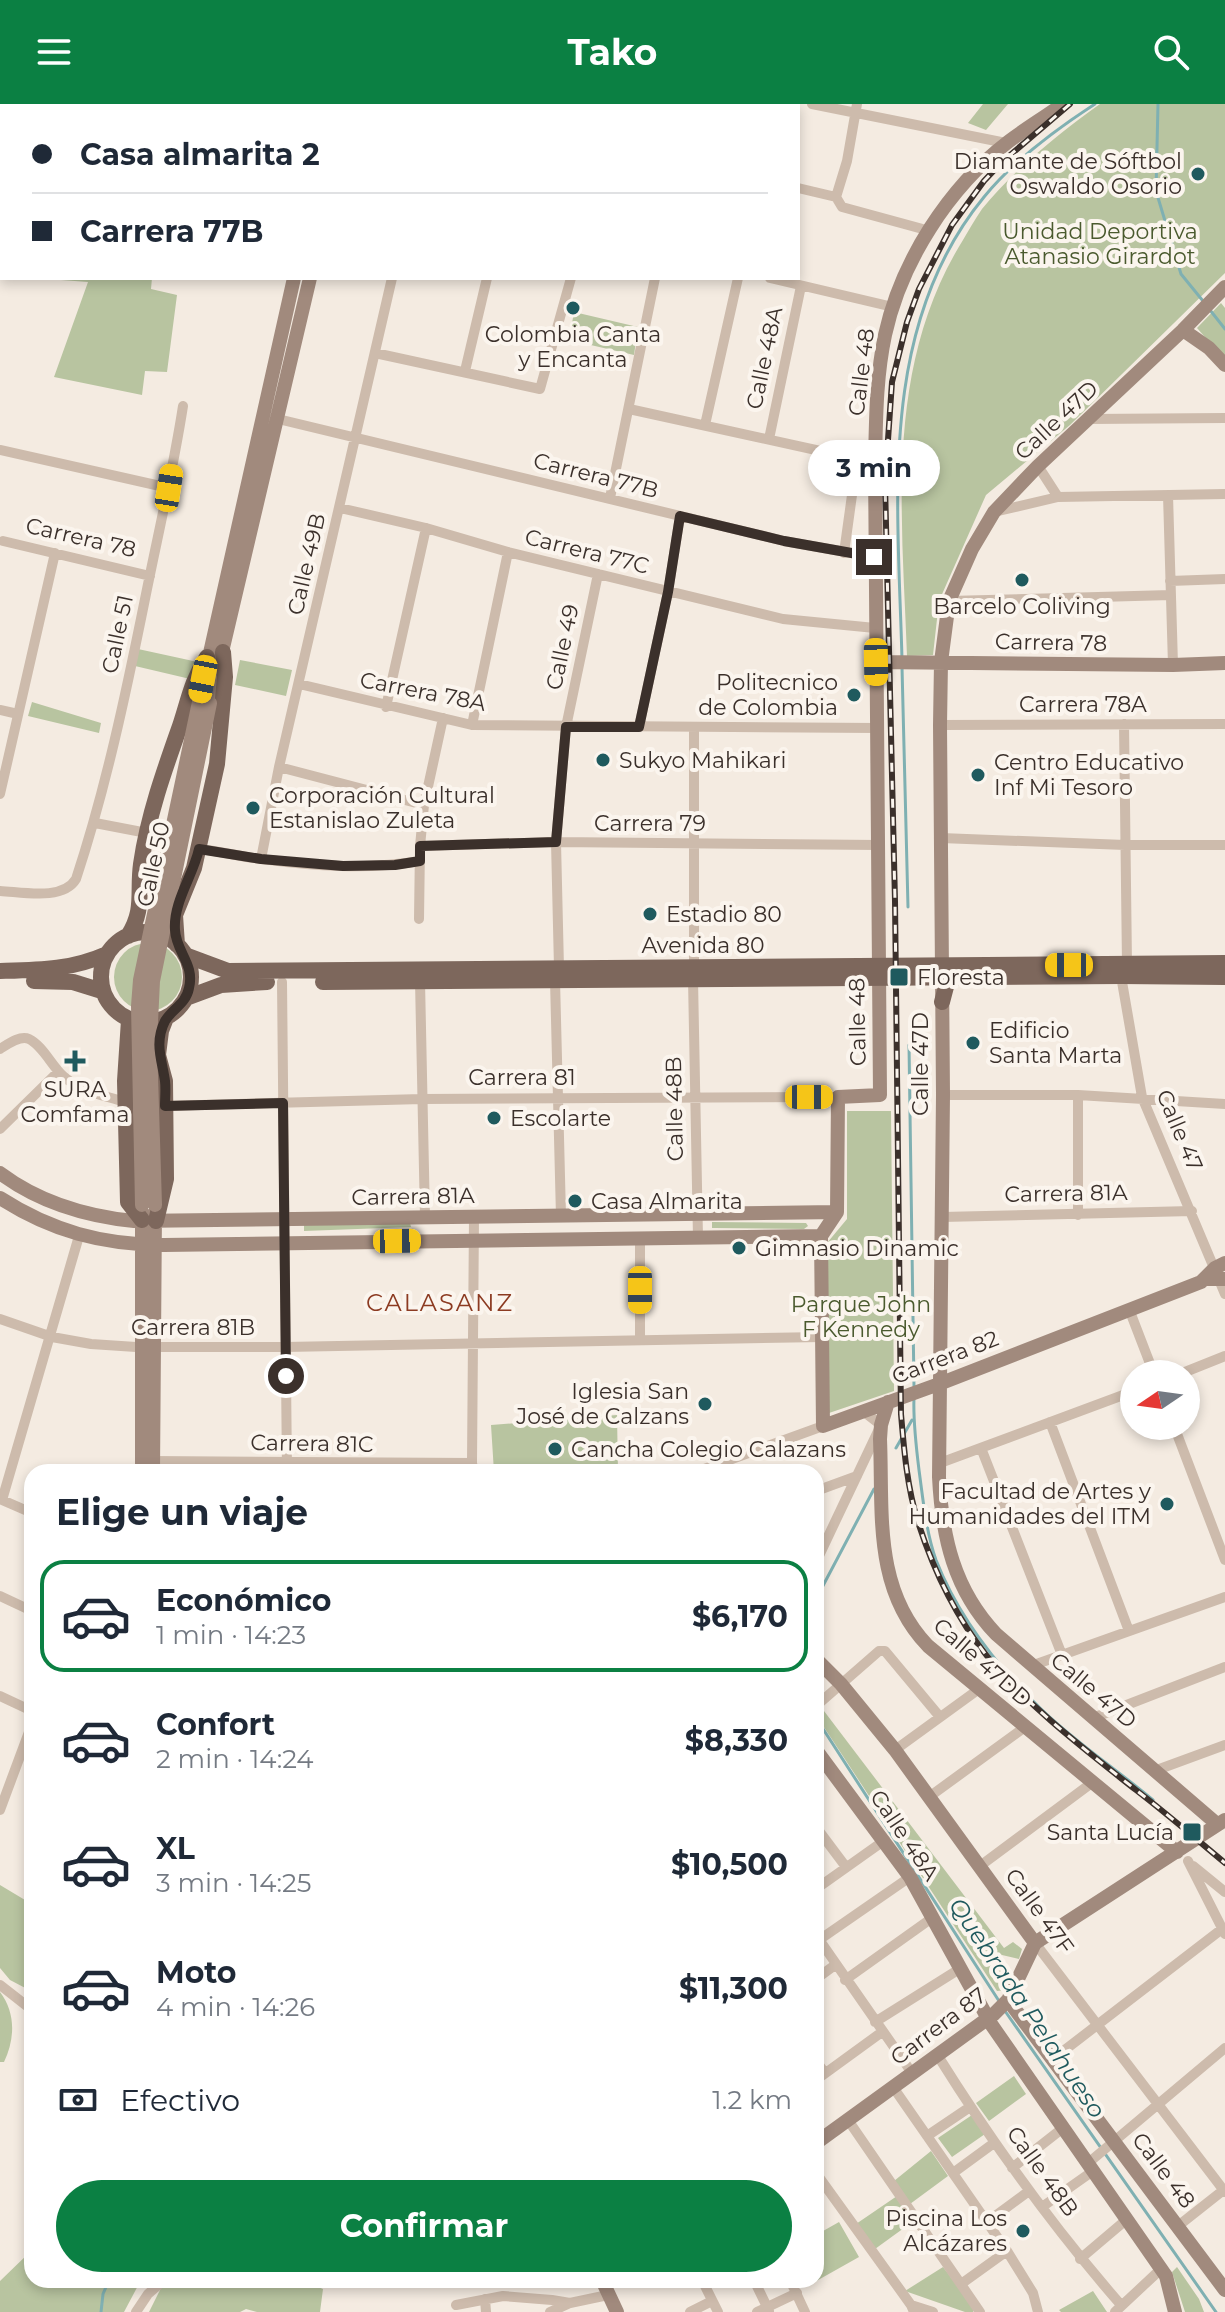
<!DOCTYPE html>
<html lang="es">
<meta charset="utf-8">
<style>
body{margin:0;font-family:Montserrat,sans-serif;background:#f6f6f7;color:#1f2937;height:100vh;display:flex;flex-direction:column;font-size:30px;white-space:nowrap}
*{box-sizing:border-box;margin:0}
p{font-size:26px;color:#747a83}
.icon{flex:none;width:44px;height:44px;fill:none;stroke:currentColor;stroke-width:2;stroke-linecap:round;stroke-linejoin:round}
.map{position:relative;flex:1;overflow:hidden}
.details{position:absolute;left:24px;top:1360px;width:800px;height:824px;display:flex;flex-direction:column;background:#fff;border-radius:24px;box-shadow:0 4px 12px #0003}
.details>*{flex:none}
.hud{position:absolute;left:0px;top:0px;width:800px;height:176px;box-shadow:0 4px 12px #0003;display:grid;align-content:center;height:176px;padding:0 32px;background:#fff}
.needle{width:52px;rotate:257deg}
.buttons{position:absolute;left:1120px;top:1256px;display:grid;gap:16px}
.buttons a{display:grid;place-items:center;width:80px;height:80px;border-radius:50%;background:#fff;box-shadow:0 4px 12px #0003;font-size:40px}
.end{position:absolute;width:36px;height:36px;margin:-18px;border:10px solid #3b302b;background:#fff;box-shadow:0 0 0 4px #fff}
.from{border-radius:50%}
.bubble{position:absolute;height:56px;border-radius:28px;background:#fff;box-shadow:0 4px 12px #0003;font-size:26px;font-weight:700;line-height:56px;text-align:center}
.car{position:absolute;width:24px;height:48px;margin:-24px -12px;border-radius:10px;box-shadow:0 0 6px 2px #0007;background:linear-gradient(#f5c518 24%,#345 0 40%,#f5c518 0 76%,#345 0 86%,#f5c518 0)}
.hud b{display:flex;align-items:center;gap:28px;height:76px;font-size:30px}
.hud b+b{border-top:2px solid #e0e1e3}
.hud i{width:20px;height:20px;background:#1f2937}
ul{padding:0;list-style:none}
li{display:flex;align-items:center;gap:24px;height:112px;margin:0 16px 12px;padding:0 16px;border:4px solid transparent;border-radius:24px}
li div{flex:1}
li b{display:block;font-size:30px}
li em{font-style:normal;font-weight:700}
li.selected{border-color:#0b8043}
li>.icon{width:72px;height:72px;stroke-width:1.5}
h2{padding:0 32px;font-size:36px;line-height:96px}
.pay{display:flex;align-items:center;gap:20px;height:88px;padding:0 32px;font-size:30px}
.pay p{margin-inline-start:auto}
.button{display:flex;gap:16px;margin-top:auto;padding:16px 32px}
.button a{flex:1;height:92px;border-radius:48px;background:#0b8043;color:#fff;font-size:32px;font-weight:700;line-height:92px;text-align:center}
header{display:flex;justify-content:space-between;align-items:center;height:104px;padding:0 32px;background:#0b8043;color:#fff;font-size:36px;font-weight:700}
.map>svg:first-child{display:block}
.green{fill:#b8c4a0}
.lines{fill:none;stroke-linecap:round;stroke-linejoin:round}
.stream{stroke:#7fb0b2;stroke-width:3}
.street{stroke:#cdbbac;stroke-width:10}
.secondary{stroke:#a18a7d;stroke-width:14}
.primary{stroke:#7d675c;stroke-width:16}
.rail-casing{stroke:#3b302b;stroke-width:6}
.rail{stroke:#fbf5ee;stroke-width:3;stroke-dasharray:9;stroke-linecap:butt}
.secondary-bridge{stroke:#a18a7d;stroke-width:14}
.route{stroke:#3b302b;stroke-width:10}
.poi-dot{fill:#1f5a5e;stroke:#fbf5ee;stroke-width:3}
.labels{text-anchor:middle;stroke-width:8;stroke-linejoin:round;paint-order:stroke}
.poi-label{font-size:22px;fill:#3b302b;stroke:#fbf5ee;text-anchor:start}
.park-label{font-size:22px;fill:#4a5a2e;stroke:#fbf5ee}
.street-label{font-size:22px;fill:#3b302b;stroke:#fbf5ee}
.neighbourhood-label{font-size:24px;letter-spacing:2px;fill:#8c3b22;stroke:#fbf5ee}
.water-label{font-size:24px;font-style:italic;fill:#1f5a5e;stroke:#fbf5ee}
</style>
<header><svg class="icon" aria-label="menu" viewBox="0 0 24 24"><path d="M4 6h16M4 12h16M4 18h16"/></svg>Tako<svg class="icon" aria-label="search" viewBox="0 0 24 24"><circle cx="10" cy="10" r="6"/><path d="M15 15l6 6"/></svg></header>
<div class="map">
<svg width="1225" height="2208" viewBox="0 0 1225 2208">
<rect width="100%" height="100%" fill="#f4ebe1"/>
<path class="green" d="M983,0H1008L986,26L968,19Z
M1100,0H1225V169L1070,321L986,391L939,497L933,551L907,552C902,410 884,263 963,136C969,126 975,115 982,105C1015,65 1058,30 1100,0Z
M62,174H152L151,185L177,191L167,268L145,267L142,291L54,273L88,178L61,176Z
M1221,199L1225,204V256L1197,224Z
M574,208L638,223L634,251L569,236Z
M138,545L207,560L203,578L135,562Z
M240,556L292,566L286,592L235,581Z
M32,598L101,619L99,629L28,612Z
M114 873a34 34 0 1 1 68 0a34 34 0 1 1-68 0Z
M847,1007H891L894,1287L829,1309L827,1139L847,1115Z
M409,1115L411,1123L304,1127V1117Z
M712,1118L806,1119L808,1122L804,1125L715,1124H712Z
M617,1311L618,1368H494L491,1321Z
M824,1607L1004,1844L1013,1838L1022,1845L1019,1855L1002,1851C999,1863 998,1870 1010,1876C1008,1884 1005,1887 997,1887L816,1611Z
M0,1781L30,1799L31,1887L10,1876L0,1864Z
M0,1888C16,1909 15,1935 4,1958H0Z
M1014,1972L1026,1990L989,2017L976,1999Z
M972,2011L985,2030L952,2053L938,2034Z
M931,2047L948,2072L910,2100L894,2077Z
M897,2092L915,2116L875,2145L856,2120Z
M839,2118L859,2153L811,2180L809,2176H816V2131Z
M32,2146V2176H141L124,2208H0V2177Z
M943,2163L974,2203L973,2208H965L905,2187Z
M1177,2163L1199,2195L1204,2208H1185L1172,2168Z
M165,2176H302L323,2185L320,2208H257L246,2205L240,2208H149Z
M1093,2187L1107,2208H1061L1059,2206Z"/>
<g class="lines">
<path class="stream" d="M1158,0L1156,87L1181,170L1203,197
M1210,206L1225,225
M902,555C898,399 877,223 984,93C1014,56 1055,26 1095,0
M902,563L908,803
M909,941L914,1282
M914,1294C913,1318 916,1342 919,1366C923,1395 926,1428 936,1456C958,1512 997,1562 1040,1604C1075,1638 1116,1665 1153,1696
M896,1344L912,1316
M816,1495L874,1385
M816,1614L999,1897
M1005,1907L1216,2208
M101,2208L103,2190L109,2176"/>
<path class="street" d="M440,0L448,2
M812,0L1006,39
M428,2V0
M632,2V0
M798,84L836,93L842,103L930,127
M836,93L847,57L857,0
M770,174L893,203
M375,249L540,285L571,174
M465,267L487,174
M629,305L875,359
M278,315L784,437L874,453
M1089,315L1225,314
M705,321L738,174
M769,335L801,182
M0,346L169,384
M1038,362L1058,393
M1168,391L1173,561
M610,394L655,174
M340,404L426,424L508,448L783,515L875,524
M994,408L1058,393L1225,390
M3,437L150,472
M844,449L857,355
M1170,477L1225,475
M949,497L1171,491
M299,580L472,621L877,624
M386,603L426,424
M0,606L18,610
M1124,620L1127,860
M472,621L508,448
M940,621L1225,620
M639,623L668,488L680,412
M279,663L424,701
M0,690L55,449
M95,719L147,729
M941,734L1125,741H1225
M420,742L556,738L879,741
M199,745C220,747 241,753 262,755C314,762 368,766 420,757
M261,755L279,663L392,174
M0,787C22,788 63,797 76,775C106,684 126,589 145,495C158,430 173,367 183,302
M419,815L420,742L424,701L443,614
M694,863V624
M559,864L556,738L566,623L598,470
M1121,872L1142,993L1225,1190
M693,875L698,1134
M555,876L561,1112
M420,877L425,1113
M282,878L287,1368
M0,945C8,940 20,931 29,935C42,941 52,962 63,972C81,988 103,991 125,998
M943,991H1078L1225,1000
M1078,991V1111
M165,1002L422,995L838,993
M0,1025L58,968
M474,1113L472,1359L474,1368
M942,1113L1192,1107
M640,1134V1235
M1129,1205L1154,1270
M0,1215L52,1233L91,1240L136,1243H285L822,1233
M1180,1270L1225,1252
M1050,1318L1129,1527
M1174,1322L1225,1456
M981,1344L1062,1551
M152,1357L472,1359
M940,1359L1134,1287
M696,1368L823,1322
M816,1387L857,1372
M0,1395L32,1409
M2,1396L79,1132
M816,1458L881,1321L863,1307
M0,1492L32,1507
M1031,1562L1225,1493
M0,1592L32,1607
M816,1602L879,1547H885L940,1613
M1093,1614L1225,1563
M895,1646L979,1585
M816,1667L826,1659
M1154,1667L1225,1641
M929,1693L1025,1623
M0,1706L32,1620
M816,1723L846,1763
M1188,1757L1225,1830
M980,1762L1093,1678
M1193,1762L1225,1788
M816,1785L885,1736
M816,1831L912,1969
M819,1836L910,1773
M1035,1839L1225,2088
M816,1875L835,1861
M845,1876L932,1814
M0,1881L32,1906
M875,1918L961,1864
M938,1952C993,2040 1053,2123 1121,2201
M1053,1955L1222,1825
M816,1957L825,1969
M816,1976L882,1928
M893,1983L1007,2147L1033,2189L1038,2208
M848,2016L980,2208
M927,2032L970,2003
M1087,2060L1225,1944
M1012,2064L1063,2024
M816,2069L911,2201L914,2208
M953,2069L994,2039
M1042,2103L1093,2067
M987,2118L1029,2087
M1178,2122L1225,2085
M1080,2155L1126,2116
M702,2176L718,2208
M754,2176L769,2207
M790,2176L805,2208
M961,2180L1007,2147
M485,2195L486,2208
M456,2201L503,2192L552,2196L570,2199L608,2191
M911,2201L933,2208
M136,2208L148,2190L164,2176
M550,2208L570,2199
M690,2208L712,2197
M757,2208L797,2189
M1115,2208L1161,2165"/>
<path class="secondary" d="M1063,0C1045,13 1025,25 1008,38C948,84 901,158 885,231C876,273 876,316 875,359L880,991L838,993L837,1108L821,1132L823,1322L939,1280L1201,1178L1215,1164L1225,1159
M331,2L332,0
M349,2L350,0
M1183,226L1209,244L1225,261
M876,558L1173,561L1225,559
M199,598L294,174
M210,599L310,174
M0,1069C40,1099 85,1112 134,1117L837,1108
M0,1094C51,1127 103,1141 164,1141L821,1132
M142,1108V1368
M1207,1175H1225
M888,1298L881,1321L880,1335C883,1409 873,1485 928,1542L1177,1748
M153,1368L155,1108
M816,1555L841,1580L895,1646L1035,1839
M816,1646L910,1773L991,1920L1166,2172L1175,2208
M1217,1720L996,1530C954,1486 942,1433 939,1373L943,991L940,621L941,558L949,497L972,445L994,408L1038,362L1183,226L1225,183
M1008,1896L1225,2186
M816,2039L994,1910L1008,1896L1035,1839L1225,1716
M602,2176L617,2208"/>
<path class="primary" d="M101 873a45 45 0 1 1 90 0a45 45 0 1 1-90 0Z
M128,832C145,805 137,789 141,760C148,712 164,667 180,622C189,595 191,578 207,553
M177,841L175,811L194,764L217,660L225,573L223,548
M185,851L228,867L1225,859
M0,867C39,866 71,866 107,850
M34,877L73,878L102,887
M323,878L1121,872L1225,873
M186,894L221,881L267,878
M942,898L947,879L952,874
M129,916L125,977L128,1098L142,1116
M156,1117L166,1075L165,977L158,951L161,927L166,914"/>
<defs>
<path id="rail" d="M1070,0L1002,58L984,77L952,121L919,185L907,218L892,278L885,379L895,797L901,1310C904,1346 907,1383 918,1418C933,1465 956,1513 987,1552C1030,1604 1083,1644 1136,1686C1166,1709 1195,1734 1225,1759"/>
</defs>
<use href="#rail" class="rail-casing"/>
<use href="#rail" class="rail"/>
<path class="secondary-bridge" d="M142,1101L138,902L140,876L199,598
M155,1101L150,939L153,877L210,599"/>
</g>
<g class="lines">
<path class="route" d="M286,1272L283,999L165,1002C165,994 166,985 165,977C162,956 154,939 165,917C172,905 186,900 189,884C195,860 176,848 175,826C173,798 193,772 199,745L261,755L343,762L395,761L420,757V742L556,738L566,623H639L668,488L680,412L784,437L874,453"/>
</g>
<g class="poi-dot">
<circle cx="1198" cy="70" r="8"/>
<circle cx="573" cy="204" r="8"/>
<circle cx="1022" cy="476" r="8"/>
<circle cx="854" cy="591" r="8"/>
<circle cx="603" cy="656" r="8"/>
<circle cx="978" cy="671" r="8"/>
<circle cx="253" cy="704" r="8"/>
<circle cx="650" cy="810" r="8"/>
<rect x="889" y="863" width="20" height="20" rx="4"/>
<circle cx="973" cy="939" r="8"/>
<path d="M71 945h8v8h8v8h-8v8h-8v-8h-8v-8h8z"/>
<circle cx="494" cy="1014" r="8"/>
<circle cx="575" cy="1097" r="8"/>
<circle cx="739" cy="1144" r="8"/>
<circle cx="705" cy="1300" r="8"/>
<circle cx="555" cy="1345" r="8"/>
<circle cx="1167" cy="1400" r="8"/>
<rect x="1182" y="1718" width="20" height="20" rx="4"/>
<circle cx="1023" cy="2127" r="8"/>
</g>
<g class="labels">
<g class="poi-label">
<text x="1182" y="65" text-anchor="end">Diamante de Sóftbol<tspan x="1182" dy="25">Oswaldo Osorio</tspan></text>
<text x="573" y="238" text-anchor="middle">Colombia Canta<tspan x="573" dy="25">y Encanta</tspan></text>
<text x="1022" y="510" text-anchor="middle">Barcelo Coliving</text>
<text x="838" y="586" text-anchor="end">Politecnico<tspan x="838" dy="25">de Colombia</tspan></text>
<text x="619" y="664">Sukyo Mahikari</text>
<text x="994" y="666">Centro Educativo<tspan x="994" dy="25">Inf Mi Tesoro</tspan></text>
<text x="269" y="699">Corporación Cultural<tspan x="269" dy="25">Estanislao Zuleta</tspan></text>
<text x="666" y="818">Estadio 80</text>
<text x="917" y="881">Floresta</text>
<text x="989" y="934">Edificio<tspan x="989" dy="25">Santa Marta</tspan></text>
<text x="75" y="993" text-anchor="middle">SURA<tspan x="75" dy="25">Comfama</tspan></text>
<text x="510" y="1022">Escolarte</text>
<text x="591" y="1105">Casa Almarita</text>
<text x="755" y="1152">Gimnasio Dinamic</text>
<text x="689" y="1295" text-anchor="end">Iglesia San<tspan x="689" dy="25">José de Calzans</tspan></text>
<text x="571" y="1353">Cancha Colegio Calazans</text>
<text x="1151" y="1395" text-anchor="end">Facultad de Artes y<tspan x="1151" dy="25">Humanidades del ITM</tspan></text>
<text x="1174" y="1736" text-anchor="end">Santa Lucía</text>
<text x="1007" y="2122" text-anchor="end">Piscina Los<tspan x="1007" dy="25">Alcázares</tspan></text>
</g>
<g class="park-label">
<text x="1100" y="135">Unidad Deportiva<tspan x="1100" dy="25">Atanasio Girardot</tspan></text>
<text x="861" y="1208">Parque John<tspan x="861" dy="25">F Kennedy</tspan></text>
</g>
<g class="street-label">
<text transform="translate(764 254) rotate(-78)" y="8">Calle 48A</text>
<text transform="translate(861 268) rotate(-83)" y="8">Calle 48</text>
<text transform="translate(1056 316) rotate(-43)" y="8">Calle 47D</text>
<text transform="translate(596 371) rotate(14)" y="8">Carrera 77B</text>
<text transform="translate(81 433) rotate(13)" y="8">Carrera 78</text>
<text transform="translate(587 447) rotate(14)" y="8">Carrera 77C</text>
<text transform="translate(306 460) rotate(-77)" y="8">Calle 49B</text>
<text transform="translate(117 530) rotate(-78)" y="8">Calle 51</text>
<text transform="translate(1051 538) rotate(1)" y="8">Carrera 78</text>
<text transform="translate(562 543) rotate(-78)" y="8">Calle 49</text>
<text transform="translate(423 587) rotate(11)" y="8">Carrera 78A</text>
<text x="1083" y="608">Carrera 78A</text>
<text x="650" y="727">Carrera 79</text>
<text transform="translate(153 760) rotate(-78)" y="8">Calle 50</text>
<text x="703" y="849">Avenida 80</text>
<text transform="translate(857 918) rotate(-91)" y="8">Calle 48</text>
<text transform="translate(920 960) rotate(-90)" y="8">Calle 47D</text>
<text x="522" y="981">Carrera 81</text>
<text transform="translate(674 1005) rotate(-91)" y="8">Calle 48B</text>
<text transform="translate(1180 1026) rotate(67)" y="8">Calle 47</text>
<text transform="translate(1066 1089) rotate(-1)" y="8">Carrera 81A</text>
<text transform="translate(413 1092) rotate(-1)" y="8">Carrera 81A</text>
<text x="193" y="1231">Carrera 81B</text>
<text transform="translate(945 1253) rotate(-21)" y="8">Carrera 82</text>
<text transform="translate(312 1339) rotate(1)" y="8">Carrera 81C</text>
<text transform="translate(983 1558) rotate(41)" y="8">Calle 47DD</text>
<text transform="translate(1094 1586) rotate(40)" y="8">Calle 47D</text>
<text transform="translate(905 1731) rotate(56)" y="8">Calle 48A</text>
<text transform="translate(1040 1807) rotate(54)" y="8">Calle 47F</text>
<text transform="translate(938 1922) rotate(-37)" y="8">Carrera 87</text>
<text transform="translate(1164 2066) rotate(53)" y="8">Calle 48</text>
<text transform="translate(1043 2067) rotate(54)" y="8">Calle 48B</text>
</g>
<g class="neighbourhood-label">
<text x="440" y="1207">CALASANZ</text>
</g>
<g class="water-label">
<text transform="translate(1027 1904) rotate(56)" y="8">Quebrada Pelahueso</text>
</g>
</g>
</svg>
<div class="buttons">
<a><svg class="needle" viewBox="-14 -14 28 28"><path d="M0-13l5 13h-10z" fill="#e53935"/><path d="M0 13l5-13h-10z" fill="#747a83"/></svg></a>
</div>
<i class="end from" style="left:286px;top:1272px"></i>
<i class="end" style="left:874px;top:453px"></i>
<div class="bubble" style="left:808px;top:336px;width:132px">3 min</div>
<i class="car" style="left:169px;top:384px;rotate:9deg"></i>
<i class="car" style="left:876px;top:558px;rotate:179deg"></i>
<i class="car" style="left:203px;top:575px;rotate:191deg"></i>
<i class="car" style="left:1069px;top:861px;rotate:270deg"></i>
<i class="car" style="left:809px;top:993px;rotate:90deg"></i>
<i class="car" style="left:397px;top:1137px;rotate:89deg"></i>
<i class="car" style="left:640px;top:1186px;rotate:180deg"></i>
<div class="hud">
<b><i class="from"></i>Casa almarita 2</b>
<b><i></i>Carrera 77B</b>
</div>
<section class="details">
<h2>Elige un viaje</h2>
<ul>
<li class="selected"><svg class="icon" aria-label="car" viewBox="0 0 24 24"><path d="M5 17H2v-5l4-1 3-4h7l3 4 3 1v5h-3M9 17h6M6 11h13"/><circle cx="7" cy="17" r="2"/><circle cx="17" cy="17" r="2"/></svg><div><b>Económico</b><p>1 min · 14:23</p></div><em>$6,170</em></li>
<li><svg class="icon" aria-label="car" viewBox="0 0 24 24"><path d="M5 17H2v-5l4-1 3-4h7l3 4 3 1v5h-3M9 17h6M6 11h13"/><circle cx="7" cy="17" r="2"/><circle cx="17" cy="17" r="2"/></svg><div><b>Confort</b><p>2 min · 14:24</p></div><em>$8,330</em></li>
<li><svg class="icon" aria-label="car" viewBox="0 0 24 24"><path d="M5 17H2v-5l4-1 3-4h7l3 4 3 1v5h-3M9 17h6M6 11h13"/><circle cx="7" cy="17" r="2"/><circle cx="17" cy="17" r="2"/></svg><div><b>XL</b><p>3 min · 14:25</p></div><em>$10,500</em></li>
<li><svg class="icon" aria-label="car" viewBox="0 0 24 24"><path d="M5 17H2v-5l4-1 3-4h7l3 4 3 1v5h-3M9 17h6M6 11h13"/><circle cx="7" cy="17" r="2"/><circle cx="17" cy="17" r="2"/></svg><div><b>Moto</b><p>4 min · 14:26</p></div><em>$11,300</em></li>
</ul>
<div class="pay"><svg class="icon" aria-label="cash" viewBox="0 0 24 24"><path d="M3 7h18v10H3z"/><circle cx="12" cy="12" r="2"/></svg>Efectivo<p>1.2 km</p></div>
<div class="button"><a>Confirmar</a></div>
</section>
</div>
